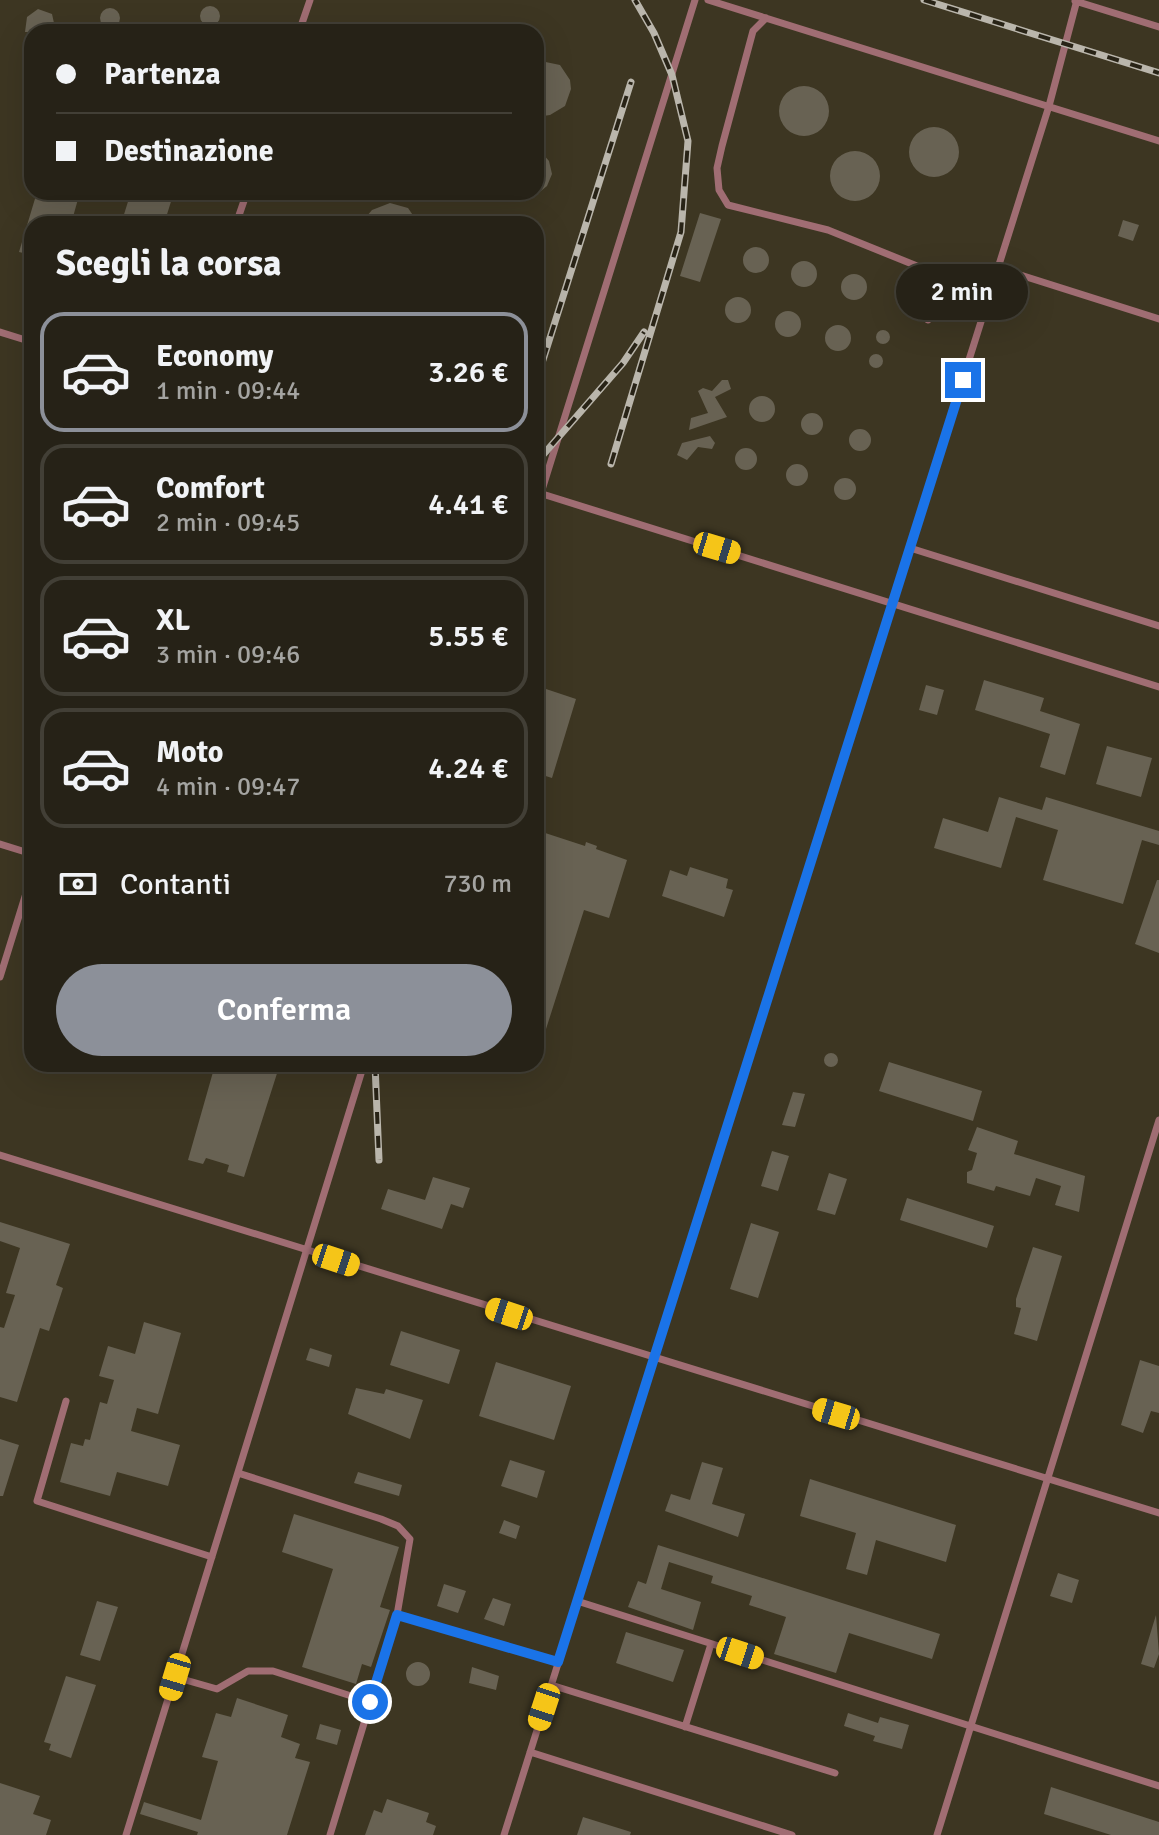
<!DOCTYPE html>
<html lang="it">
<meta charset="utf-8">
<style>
body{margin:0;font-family:Signika,sans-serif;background:#2e2a20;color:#f1f3f6;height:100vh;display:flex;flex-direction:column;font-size:30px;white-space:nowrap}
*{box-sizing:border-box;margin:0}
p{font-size:26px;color:#a4a4a1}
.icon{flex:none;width:44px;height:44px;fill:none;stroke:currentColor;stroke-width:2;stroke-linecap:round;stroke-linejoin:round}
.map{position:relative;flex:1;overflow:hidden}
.details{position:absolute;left:24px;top:216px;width:520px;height:856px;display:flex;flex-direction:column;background:#262217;border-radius:24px;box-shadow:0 8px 32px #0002,0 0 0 2px #423f36}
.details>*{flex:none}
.top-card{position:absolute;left:24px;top:24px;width:520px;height:176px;border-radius:24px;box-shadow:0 8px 32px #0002,0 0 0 2px #423f36;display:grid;align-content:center;height:176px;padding:0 32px;background:#262217}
.end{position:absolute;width:36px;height:36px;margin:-18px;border:10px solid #1a73e8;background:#fff;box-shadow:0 0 0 4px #fff}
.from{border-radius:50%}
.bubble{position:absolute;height:56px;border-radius:28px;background:#262217;box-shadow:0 8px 32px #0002,0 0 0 2px #423f36;font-size:26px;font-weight:600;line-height:56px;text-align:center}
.car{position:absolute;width:24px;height:48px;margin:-24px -12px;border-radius:10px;box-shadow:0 0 6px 2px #0007;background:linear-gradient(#f5c518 24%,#345 0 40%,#f5c518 0 76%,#345 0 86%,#f5c518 0)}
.top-card b{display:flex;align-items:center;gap:28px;height:76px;font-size:30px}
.top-card b+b{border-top:2px solid #423f36}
.top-card i{width:20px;height:20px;background:#f1f3f6}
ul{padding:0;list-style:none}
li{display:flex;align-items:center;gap:24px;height:120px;margin:0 16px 12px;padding:0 16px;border:4px solid #423f36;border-radius:24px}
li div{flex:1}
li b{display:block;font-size:30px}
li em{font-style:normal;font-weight:600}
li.active{border-color:#8c9099}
li>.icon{width:72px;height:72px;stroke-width:1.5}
h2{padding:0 32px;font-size:36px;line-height:96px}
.pay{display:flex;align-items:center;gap:20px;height:88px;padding:0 32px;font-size:30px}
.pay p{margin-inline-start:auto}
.action{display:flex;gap:16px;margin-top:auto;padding:16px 32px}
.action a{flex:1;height:92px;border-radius:48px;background:#8c9099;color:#fff;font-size:32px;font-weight:600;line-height:92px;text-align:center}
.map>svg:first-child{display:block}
.built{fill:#3d3622;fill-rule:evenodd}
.building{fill:#686253}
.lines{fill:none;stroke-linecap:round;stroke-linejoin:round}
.lane{stroke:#a06d73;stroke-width:7}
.rail-casing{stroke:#bab6ac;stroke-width:7}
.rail{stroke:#282316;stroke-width:4;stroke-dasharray:12;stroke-linecap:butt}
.route{stroke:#1a73e8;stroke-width:10}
</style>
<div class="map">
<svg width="1159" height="1835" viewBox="0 0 1159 1835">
<rect width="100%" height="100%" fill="#322d1f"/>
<path class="built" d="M0,0H1159V1835H0ZM32,32H536V192H32ZM32,224H536V1064H32Z"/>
<path class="building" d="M200 16a10 10 0 1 1 20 0a10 10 0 1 1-20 0Z
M100 18a10 10 0 1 1 20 0a10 10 0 1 1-20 0Z
M38,9L52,14L56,32H25L27,17Z
M536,60L560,65L570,80L571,89L565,106L550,115L536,117Z
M779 111a25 25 0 1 1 50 0a25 25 0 1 1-50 0Z
M909 152a25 25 0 1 1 50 0a25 25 0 1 1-50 0Z
M536,146L549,161L552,174L547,186L536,195Z
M830 176a25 25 0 1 1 50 0a25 25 0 1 1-50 0Z
M37,192H80L71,224H32V255L19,252Z
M131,192H174L164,224H121Z
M390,203L408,208L419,224H360L372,210Z
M700,213L721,219L700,282L680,276Z
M1123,220L1139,225L1133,241L1118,236Z
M743 260a13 13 0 1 1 26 0a13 13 0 1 1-26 0Z
M791 274a13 13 0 1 1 26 0a13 13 0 1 1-26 0Z
M841 287a13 13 0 1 1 26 0a13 13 0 1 1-26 0Z
M910,280L926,286L920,306L903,301Z
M725 310a13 13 0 1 1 26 0a13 13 0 1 1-26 0Z
M775 324a13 13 0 1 1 26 0a13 13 0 1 1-26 0Z
M825 338a13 13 0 1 1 26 0a13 13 0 1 1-26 0Z
M876 337a7 7 0 1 1 14 0a7 7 0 1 1-14 0Z
M869 361a7 7 0 1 1 14 0a7 7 0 1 1-14 0Z
M722,380H728L731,389L715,397L727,417L689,430L691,418L708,413L698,391L703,388L712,391Z
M749 409a13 13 0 1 1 26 0a13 13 0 1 1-26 0Z
M801 424a11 11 0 1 1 22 0a11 11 0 1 1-22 0Z
M849 440a11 11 0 1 1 22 0a11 11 0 1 1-22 0Z
M710,436L715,443L712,449L698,447L687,460L677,455L682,443Z
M735 459a11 11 0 1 1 22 0a11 11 0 1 1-22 0Z
M786 475a11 11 0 1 1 22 0a11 11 0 1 1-22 0Z
M834 489a11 11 0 1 1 22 0a11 11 0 1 1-22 0Z
M984,680L1044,698L1040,711L1080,724L1065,775L1040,767L1050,734L975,710Z
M926,685L944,690L937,715L919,710Z
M546,689L576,699L552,778L536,773V725Z
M1107,746L1152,758L1141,797L1096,784Z
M999,797L1042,810L1046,797L1159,831V845L1142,840L1123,904L1043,880L1058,830L1016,817L1001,868L934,848L943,818L988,832Z
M536,830L585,846L586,842L597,846L596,849L627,860L609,918L584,910L539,1051Z
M690,867L728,879L726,888L733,890L724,917L662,896L670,870L687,876Z
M1157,880H1159V953L1135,944Z
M824 1060a7 7 0 1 1 14 0a7 7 0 1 1-14 0Z
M889,1062L982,1091L973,1121L879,1091Z
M222,1064H280L244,1177L227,1172L229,1165L206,1158L203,1164L188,1160L215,1065Z
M793,1092L805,1094L795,1127L782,1125Z
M977,1127L1018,1141L1014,1154L1085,1176L1079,1212L1055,1205L1061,1186L1036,1178L1030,1196L996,1186L994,1191L967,1183V1172L972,1170L977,1153L968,1150Z
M772,1151L789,1156L778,1191L761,1186Z
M829,1173L847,1179L835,1215L817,1210Z
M433,1177L470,1188L463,1208L451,1204L442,1229L381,1209L388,1189L425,1200Z
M907,1198L994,1226L987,1248L900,1220Z
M0,1222L70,1244L56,1285L63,1288L49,1331L40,1328L17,1402L0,1397V1327L4,1328L15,1295L6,1293L20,1248L0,1241Z
M751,1223L779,1232L758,1298L730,1289Z
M1033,1247L1062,1256L1037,1341L1014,1334L1021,1308L1016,1307V1299Z
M144,1322L181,1333L158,1414L137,1408L131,1431L180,1445L168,1486L117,1472L110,1496L60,1482L71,1443L83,1446L85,1439L90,1440L100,1402L107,1404L114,1380L99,1376L108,1346L135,1354Z
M401,1331L460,1350L449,1384L390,1365Z
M310,1348L332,1355L329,1367L306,1360Z
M1140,1360L1159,1366V1413L1151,1411L1143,1433L1121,1425Z
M496,1362L571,1386L554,1440L479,1416Z
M356,1388L384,1394L386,1389L423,1400L410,1439L348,1414Z
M0,1439L19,1445L3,1496H0Z
M510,1460L545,1471L537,1498L501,1486Z
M702,1462L723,1468L712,1504L745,1514L738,1537L665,1511L671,1494L690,1500Z
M358,1472L402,1485L399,1496L354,1483Z
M810,1479L956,1525L946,1562L876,1540L867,1575L846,1569L856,1533L800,1516Z
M294,1514L399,1547L380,1607L390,1610L371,1667L362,1664L356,1684L302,1667L333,1569L282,1552Z
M504,1520L520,1526L516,1539L499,1533Z
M658,1545L940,1634L932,1659L849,1633L836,1673L774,1654L786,1617L749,1605L752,1596L711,1583L713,1576L669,1562L661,1589L701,1602L693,1630L628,1607L638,1581L646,1584Z
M1058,1573L1079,1580L1072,1603L1050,1596Z
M444,1584L466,1591L458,1613L437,1606Z
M493,1598L511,1604L504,1626L484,1619Z
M97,1601L118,1607L100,1661L80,1655Z
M1156,1615L1159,1654L1154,1668L1141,1664Z
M626,1632L684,1650L673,1682L616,1663Z
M406 1674a12 12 0 1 1 24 0a12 12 0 1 1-24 0Z
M472,1667L499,1676L496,1690L469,1683Z
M66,1676L96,1685L71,1758L49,1750L51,1744L44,1742Z
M237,1698L288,1715L281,1737L300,1744L295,1758L310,1762L287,1835H197L198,1832L140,1814L144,1802L201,1820L218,1761L202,1757L216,1713L231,1717Z
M848,1713L878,1723L880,1717L909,1725L902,1749L873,1741L875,1736L844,1726Z
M320,1724L341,1730L337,1745L316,1739Z
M0,1783L40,1796L33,1814L51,1820L46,1835H0Z
M1051,1787L1159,1822V1835H1111L1044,1814Z
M387,1799L429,1813L426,1822L436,1826L433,1835H365L374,1810L382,1813Z
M583,1817L631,1832L630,1835H577Z"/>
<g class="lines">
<path class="lane" d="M708,0L1159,141
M1075,1L1159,27
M766,18L753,31L722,146L717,168L719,190L728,205L828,230L922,268L933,275L939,289L928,320
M299,32L310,0
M236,224L247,192
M998,268L1159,319
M0,332L32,342
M536,492L1159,687
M536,509L695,0
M910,548L1159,626
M0,844L32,854
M0,977L32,874
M0,1155L1159,1513
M66,1401L37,1501L212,1557
M238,1473L381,1519L398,1526L410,1539L397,1615L330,1835
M577,1601L1159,1786
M397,1615L558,1662
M175,1677L217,1689L248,1671H273L370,1702
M551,1685L835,1773
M685,1727L711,1644
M530,1752L792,1835
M126,1835L364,1064
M504,1835L1049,106L1077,0
M937,1835L1159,1120"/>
<defs>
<path id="rail" d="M924,0L1159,73
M536,382L631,82
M536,463L623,363L644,332
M611,464L681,232L688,141L672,75L654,33L635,0
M375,1064L379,1160"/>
</defs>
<use href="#rail" class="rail-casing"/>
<use href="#rail" class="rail"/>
</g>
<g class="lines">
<path class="route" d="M370,1702L397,1615L558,1662L963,380"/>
</g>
</svg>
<i class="end from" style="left:370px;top:1702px"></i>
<i class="end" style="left:963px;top:380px"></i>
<div class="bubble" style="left:896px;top:264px;width:132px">2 min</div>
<i class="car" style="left:717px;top:548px;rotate:107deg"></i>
<i class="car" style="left:336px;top:1260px;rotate:108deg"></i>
<i class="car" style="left:509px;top:1314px;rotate:288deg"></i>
<i class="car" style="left:836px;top:1414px;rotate:287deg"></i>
<i class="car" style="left:740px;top:1653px;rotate:108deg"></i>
<i class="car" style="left:175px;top:1677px;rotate:197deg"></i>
<i class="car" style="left:544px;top:1707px;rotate:198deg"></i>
<div class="top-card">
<b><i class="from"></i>Partenza</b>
<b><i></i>Destinazione</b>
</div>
<section class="details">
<h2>Scegli la corsa</h2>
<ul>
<li class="active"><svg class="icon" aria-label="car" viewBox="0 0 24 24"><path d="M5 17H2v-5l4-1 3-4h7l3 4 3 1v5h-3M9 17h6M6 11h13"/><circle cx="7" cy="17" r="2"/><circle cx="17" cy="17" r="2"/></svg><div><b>Economy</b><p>1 min · 09:44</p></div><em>3.26 €</em></li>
<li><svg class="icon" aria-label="car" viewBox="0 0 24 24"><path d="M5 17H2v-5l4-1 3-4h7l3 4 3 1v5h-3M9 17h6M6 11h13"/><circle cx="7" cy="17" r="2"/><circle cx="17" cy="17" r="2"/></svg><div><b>Comfort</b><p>2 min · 09:45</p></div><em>4.41 €</em></li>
<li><svg class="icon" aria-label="car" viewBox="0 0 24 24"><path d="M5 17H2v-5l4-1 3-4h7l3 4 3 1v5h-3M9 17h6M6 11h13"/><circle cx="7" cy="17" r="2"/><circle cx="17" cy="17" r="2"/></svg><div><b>XL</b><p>3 min · 09:46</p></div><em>5.55 €</em></li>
<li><svg class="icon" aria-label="car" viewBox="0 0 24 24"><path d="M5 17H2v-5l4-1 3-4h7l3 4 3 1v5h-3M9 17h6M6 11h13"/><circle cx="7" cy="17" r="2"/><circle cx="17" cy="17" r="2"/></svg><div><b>Moto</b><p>4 min · 09:47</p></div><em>4.24 €</em></li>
</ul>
<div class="pay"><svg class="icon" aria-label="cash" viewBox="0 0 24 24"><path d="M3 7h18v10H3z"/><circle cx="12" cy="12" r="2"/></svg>Contanti<p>730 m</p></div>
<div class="action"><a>Conferma</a></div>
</section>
</div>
